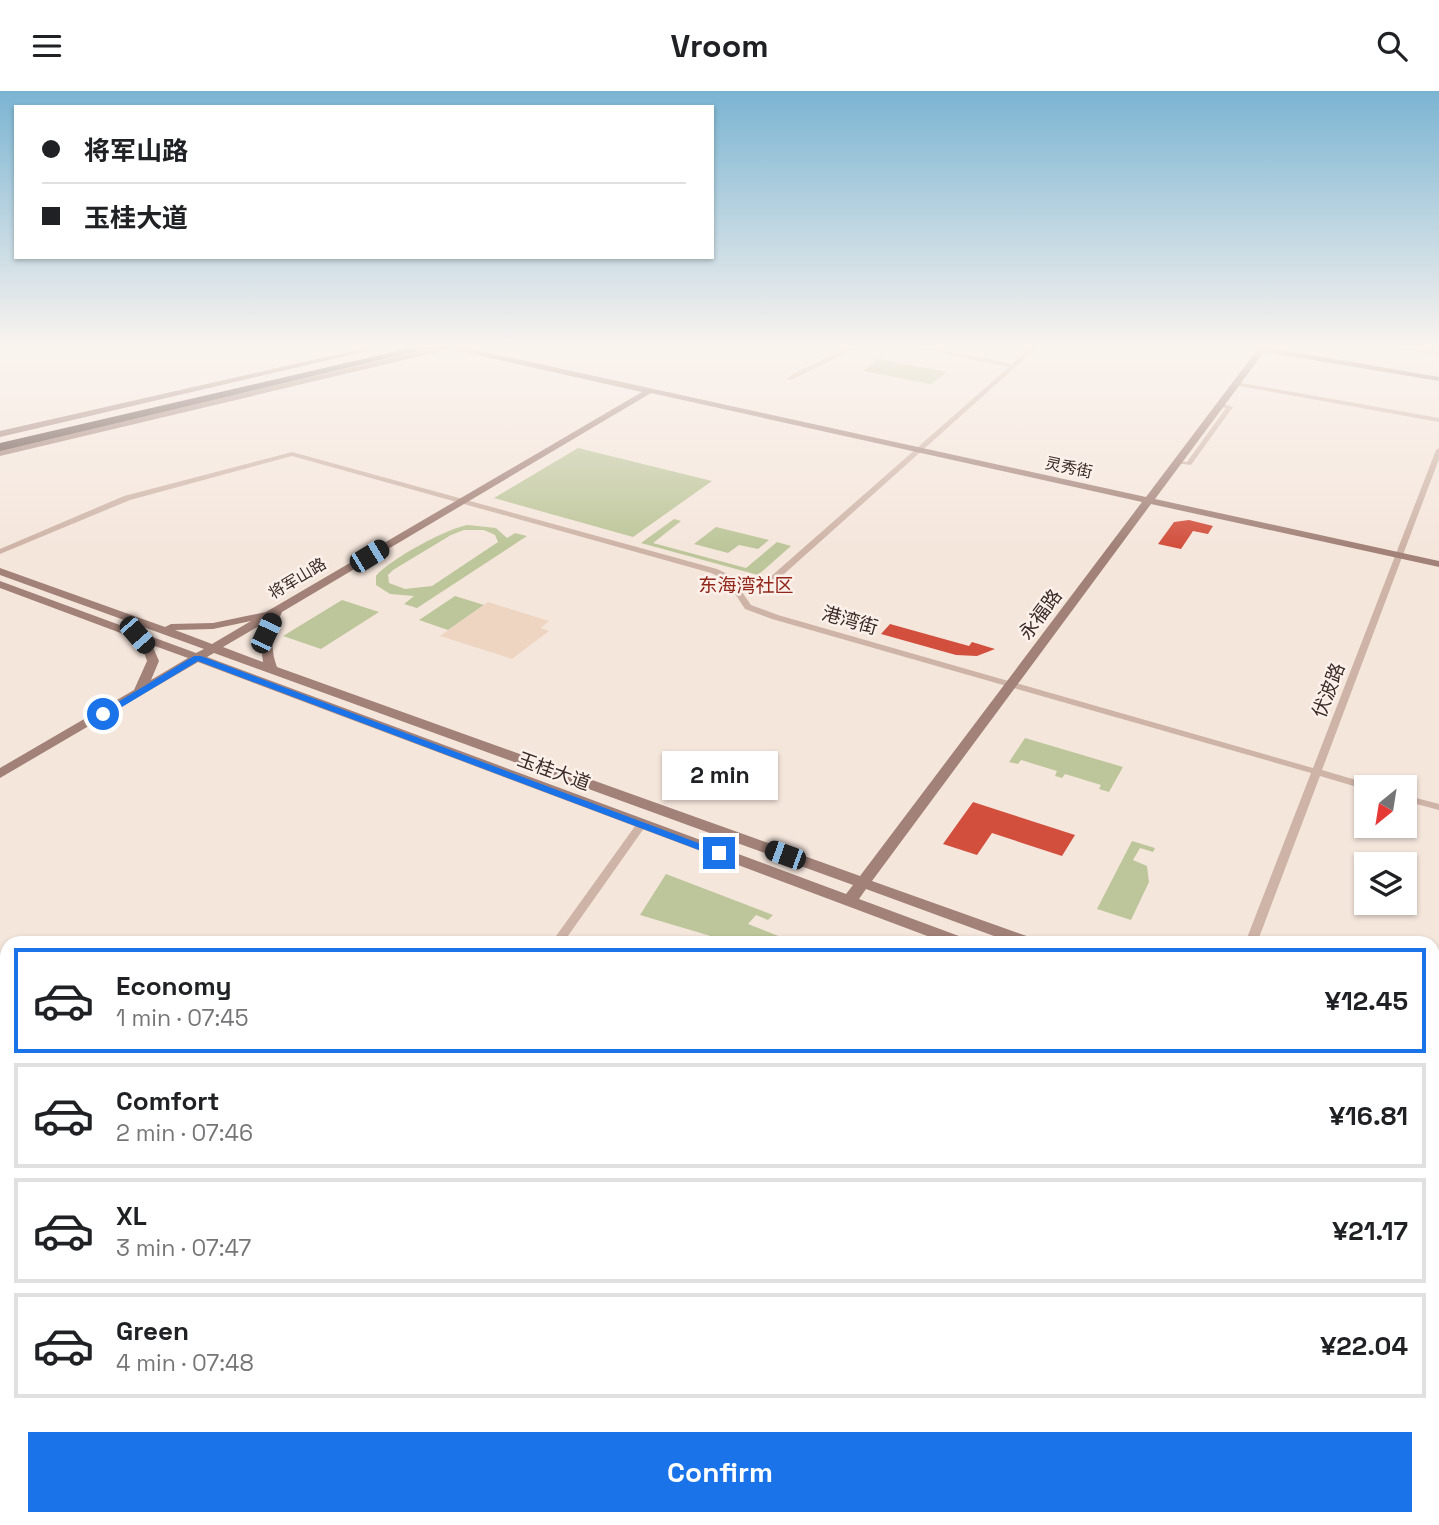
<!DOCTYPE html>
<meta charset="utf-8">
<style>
body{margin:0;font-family:"Space Grotesk","Noto Sans SC",sans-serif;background:#f6f6f6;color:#202124;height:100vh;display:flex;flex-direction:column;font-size:26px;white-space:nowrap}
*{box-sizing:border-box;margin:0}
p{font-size:23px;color:#757577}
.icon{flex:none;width:38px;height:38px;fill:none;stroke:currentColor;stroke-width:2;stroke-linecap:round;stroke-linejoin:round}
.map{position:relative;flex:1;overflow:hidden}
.drawer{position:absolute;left:0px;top:845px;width:1440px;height:590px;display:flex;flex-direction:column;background:#fff;border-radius:21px 21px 0 0;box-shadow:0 2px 5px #0004}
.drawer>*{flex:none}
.hud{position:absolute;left:14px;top:14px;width:700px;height:154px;border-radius:0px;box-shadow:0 2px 5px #0004;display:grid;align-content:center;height:154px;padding:0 28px;background:#fff}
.needle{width:46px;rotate:210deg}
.fabs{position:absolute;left:1354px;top:684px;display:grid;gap:14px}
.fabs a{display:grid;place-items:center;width:63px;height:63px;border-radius:0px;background:#fff;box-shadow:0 2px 5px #0004;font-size:35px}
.end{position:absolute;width:32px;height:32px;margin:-16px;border:9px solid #1a73e8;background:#fff;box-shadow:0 0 0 4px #fff}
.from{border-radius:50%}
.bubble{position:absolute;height:49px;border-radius:0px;background:#fff;box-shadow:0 2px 5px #0004;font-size:23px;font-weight:700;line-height:49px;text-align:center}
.car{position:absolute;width:21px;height:42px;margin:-21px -10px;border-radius:9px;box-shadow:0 0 5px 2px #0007;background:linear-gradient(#222 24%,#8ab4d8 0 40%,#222 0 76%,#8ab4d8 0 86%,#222 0)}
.hud b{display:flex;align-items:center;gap:24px;height:66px;font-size:26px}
.hud b+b{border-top:2px solid #e0e0e0}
.hud i{width:18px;height:18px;background:#202124}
ul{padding:12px 0 0;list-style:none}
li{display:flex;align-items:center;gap:21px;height:105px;margin:0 14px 10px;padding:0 14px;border:4px solid #e0e0e0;border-radius:0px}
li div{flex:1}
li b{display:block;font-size:26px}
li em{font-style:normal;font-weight:700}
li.on{border-color:#1a73e8}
li>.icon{width:63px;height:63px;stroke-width:1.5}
.button{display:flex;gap:14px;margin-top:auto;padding:14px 28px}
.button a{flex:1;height:80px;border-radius:0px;background:#1a73e8;color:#fff;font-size:28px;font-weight:700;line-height:80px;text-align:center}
header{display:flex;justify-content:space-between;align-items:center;height:91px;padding:0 28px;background:#fff;font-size:32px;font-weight:700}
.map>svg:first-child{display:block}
.green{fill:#bdc69a;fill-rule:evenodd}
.plaza{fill:#eed5c2}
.building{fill:#d24f3d}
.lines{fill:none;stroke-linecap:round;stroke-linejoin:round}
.street{fill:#ceb4a7;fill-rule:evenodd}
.secondary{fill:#a28278;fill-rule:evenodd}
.highway{fill:#5c443e;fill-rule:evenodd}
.route{fill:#1a73e8}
.labels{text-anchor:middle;stroke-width:5;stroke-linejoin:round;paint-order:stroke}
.far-street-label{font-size:16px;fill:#3a2b28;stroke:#fcf1ea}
.far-quarter-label{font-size:19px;fill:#922619;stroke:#fcf1ea}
.street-label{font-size:19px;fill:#3a2b28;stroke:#fcf1ea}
</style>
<header><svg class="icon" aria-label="menu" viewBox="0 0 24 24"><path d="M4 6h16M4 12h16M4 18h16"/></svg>Vroom<svg class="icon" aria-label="search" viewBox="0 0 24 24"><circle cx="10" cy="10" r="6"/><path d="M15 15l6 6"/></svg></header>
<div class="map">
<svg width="1439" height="1434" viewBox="0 0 1439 1434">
<rect width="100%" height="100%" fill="#f5e6dc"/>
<path class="green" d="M879,268L946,281L931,293L863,280Z
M578,357L712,390L633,446L494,407Z
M674,428L681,430L653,452L746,477L777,451L791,455L758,484L641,452Z
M468,434L496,437L507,447L515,442L527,445L417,517L404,513L414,505L390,503L376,494V485C389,469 447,437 468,434ZM464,439H484L495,444L498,451L432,495L405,498L389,492L388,484L393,479L451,444Z
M716,436L769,449L758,458L739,454L728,462L694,453Z
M455,505L484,514L448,539L419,529Z
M342,509L379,521L321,558L283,545Z
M1025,647L1123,676L1109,701L1099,698L1101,694L1065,683L1062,687L1055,685L1057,680L1021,669L1018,673L1009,671Z
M1132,750L1155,757L1153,761L1140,757L1133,769L1147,775L1149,791L1131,829L1097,818Z
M666,783L773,824L768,829L756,824L748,833L796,852H734L640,824Z
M372,1428H677L669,1434H381Z"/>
<path class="plaza" d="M488,511L549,530L541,537L549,540L512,568L440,545Z"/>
<path class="building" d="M1189,429L1213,435L1208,443L1193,440L1181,458L1158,453L1174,431Z
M890,533L969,555L972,551L995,558L977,565L956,564L881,543Z
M973,711L1010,723L1075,744L1062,765L992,742L977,764L943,753Z"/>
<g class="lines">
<path class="street" d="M850,255H857L840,265L791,289L786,288L795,282Z
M905,255H919L1012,273L1032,255H1039L774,492L758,499L742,501L751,514L778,524L1313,677L1436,359L1439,357V368L1322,679L1373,694L1374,696H1367V699L1320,685L1257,852H1245L1311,682L772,528L745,518L726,489L711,482L292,365L130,409L0,463V458L124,405L292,361L717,478L732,485L739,496L753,495L768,488L1009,276Z
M1389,255H1404L1439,261V265Z
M1236,291L1439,327V331L1234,294L1233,293Z
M1220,312L1233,316L1191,374L1176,372V370L1187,371L1226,317L1218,315V313Z
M1405,704L1439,713V719L1405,710Z
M642,730L647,733L563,852H551L638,731Z"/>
<path class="secondary" d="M374,255H389L0,346V340Z
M442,255H458L1146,406L1257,259L1241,255H1260L1439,286V290L1264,261L1155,408L1439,470V476L1151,413L872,790L1035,848L1037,852H1013L866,798L859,808L967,848L969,852H946L198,571L0,687V677L134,599L147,570L143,559L134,547L0,497V490L196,562L204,558L0,484V477L165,536L171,533L213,532L266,521L642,301L450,258L0,365V359ZM651,302L1142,411L860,785L277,576C269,556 273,540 282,521ZM251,530L212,553L175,539L213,538ZM266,531L260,549L263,571L223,556ZM152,554L188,567L151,589L159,570ZM214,562L853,794L846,803L207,566Z
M7,936V949L0,951V938Z
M1433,994L1439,996V1010L1433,1008Z
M1433,1019L1439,1021V1035L1433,1033Z
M1433,1266L1439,1267V1287L1433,1286Z
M0,1343L7,1346V1370L0,1367Z
M85,1428H114L117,1434H88Z
M305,1428H335L338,1434H308Z"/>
<path class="highway" d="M419,255H439L0,360V352Z
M7,1198V1227L1,1230L7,1232V1262L0,1259V1201Z
M0,1297L7,1300V1332L0,1329Z
M139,1428H177L179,1434H141Z
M242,1428H280L282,1434H244Z"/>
</g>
<linearGradient id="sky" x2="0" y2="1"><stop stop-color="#7bb4d2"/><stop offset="0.56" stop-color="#faf4ef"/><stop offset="1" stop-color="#faf4ef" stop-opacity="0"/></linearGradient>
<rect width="1439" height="456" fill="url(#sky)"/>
<path class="route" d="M194,565H201L725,762L719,766L715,765L198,570L107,625L98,623Z"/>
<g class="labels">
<g class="far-street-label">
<text transform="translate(1069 376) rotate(12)" y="6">灵秀街</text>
<text transform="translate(297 487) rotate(-31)" y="6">将军山路</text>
</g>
<g class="far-quarter-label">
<text x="746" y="501">东海湾社区</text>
</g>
<g class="street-label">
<text transform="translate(1040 523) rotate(-53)" y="7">永福路</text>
<text transform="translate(850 529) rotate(16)" y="7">港湾街</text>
<text transform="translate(1328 599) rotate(-69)" y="7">伏波路</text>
<text transform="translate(554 680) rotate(20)" y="7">玉桂大道</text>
</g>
</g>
</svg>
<div class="fabs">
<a><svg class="needle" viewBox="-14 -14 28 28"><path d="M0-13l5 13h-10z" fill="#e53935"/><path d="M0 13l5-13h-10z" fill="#757577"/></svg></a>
<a><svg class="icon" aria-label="layers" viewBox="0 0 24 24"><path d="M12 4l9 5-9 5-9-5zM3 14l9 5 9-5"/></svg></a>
</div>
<i class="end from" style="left:103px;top:623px"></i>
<i class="end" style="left:719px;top:762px"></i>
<div class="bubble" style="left:662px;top:660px;width:116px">2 min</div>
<i class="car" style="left:369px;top:465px;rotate:59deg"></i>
<i class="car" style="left:266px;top:542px;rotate:25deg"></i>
<i class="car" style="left:137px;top:544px;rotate:139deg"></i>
<i class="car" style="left:785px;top:764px;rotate:290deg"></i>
<div class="hud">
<b><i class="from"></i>将军山路</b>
<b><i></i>玉桂大道</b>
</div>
<section class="drawer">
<ul>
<li class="on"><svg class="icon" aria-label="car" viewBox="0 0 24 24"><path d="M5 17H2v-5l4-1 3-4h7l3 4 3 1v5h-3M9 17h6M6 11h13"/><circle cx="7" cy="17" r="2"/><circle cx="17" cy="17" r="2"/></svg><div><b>Economy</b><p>1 min · 07:45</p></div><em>¥12.45</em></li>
<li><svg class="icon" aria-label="car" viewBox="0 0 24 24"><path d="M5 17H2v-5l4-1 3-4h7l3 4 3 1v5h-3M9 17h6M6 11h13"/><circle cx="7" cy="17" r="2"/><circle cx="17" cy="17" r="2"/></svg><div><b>Comfort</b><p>2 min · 07:46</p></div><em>¥16.81</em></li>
<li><svg class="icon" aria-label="car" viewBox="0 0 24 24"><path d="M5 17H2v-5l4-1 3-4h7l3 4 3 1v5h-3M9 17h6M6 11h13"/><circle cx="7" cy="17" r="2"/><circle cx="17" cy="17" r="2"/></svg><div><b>XL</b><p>3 min · 07:47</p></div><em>¥21.17</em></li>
<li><svg class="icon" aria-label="car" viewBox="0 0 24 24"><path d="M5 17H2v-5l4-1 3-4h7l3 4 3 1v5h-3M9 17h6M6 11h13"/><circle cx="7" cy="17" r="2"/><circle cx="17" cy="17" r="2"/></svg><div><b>Green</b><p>4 min · 07:48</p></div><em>¥22.04</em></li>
</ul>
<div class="button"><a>Confirm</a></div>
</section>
</div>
